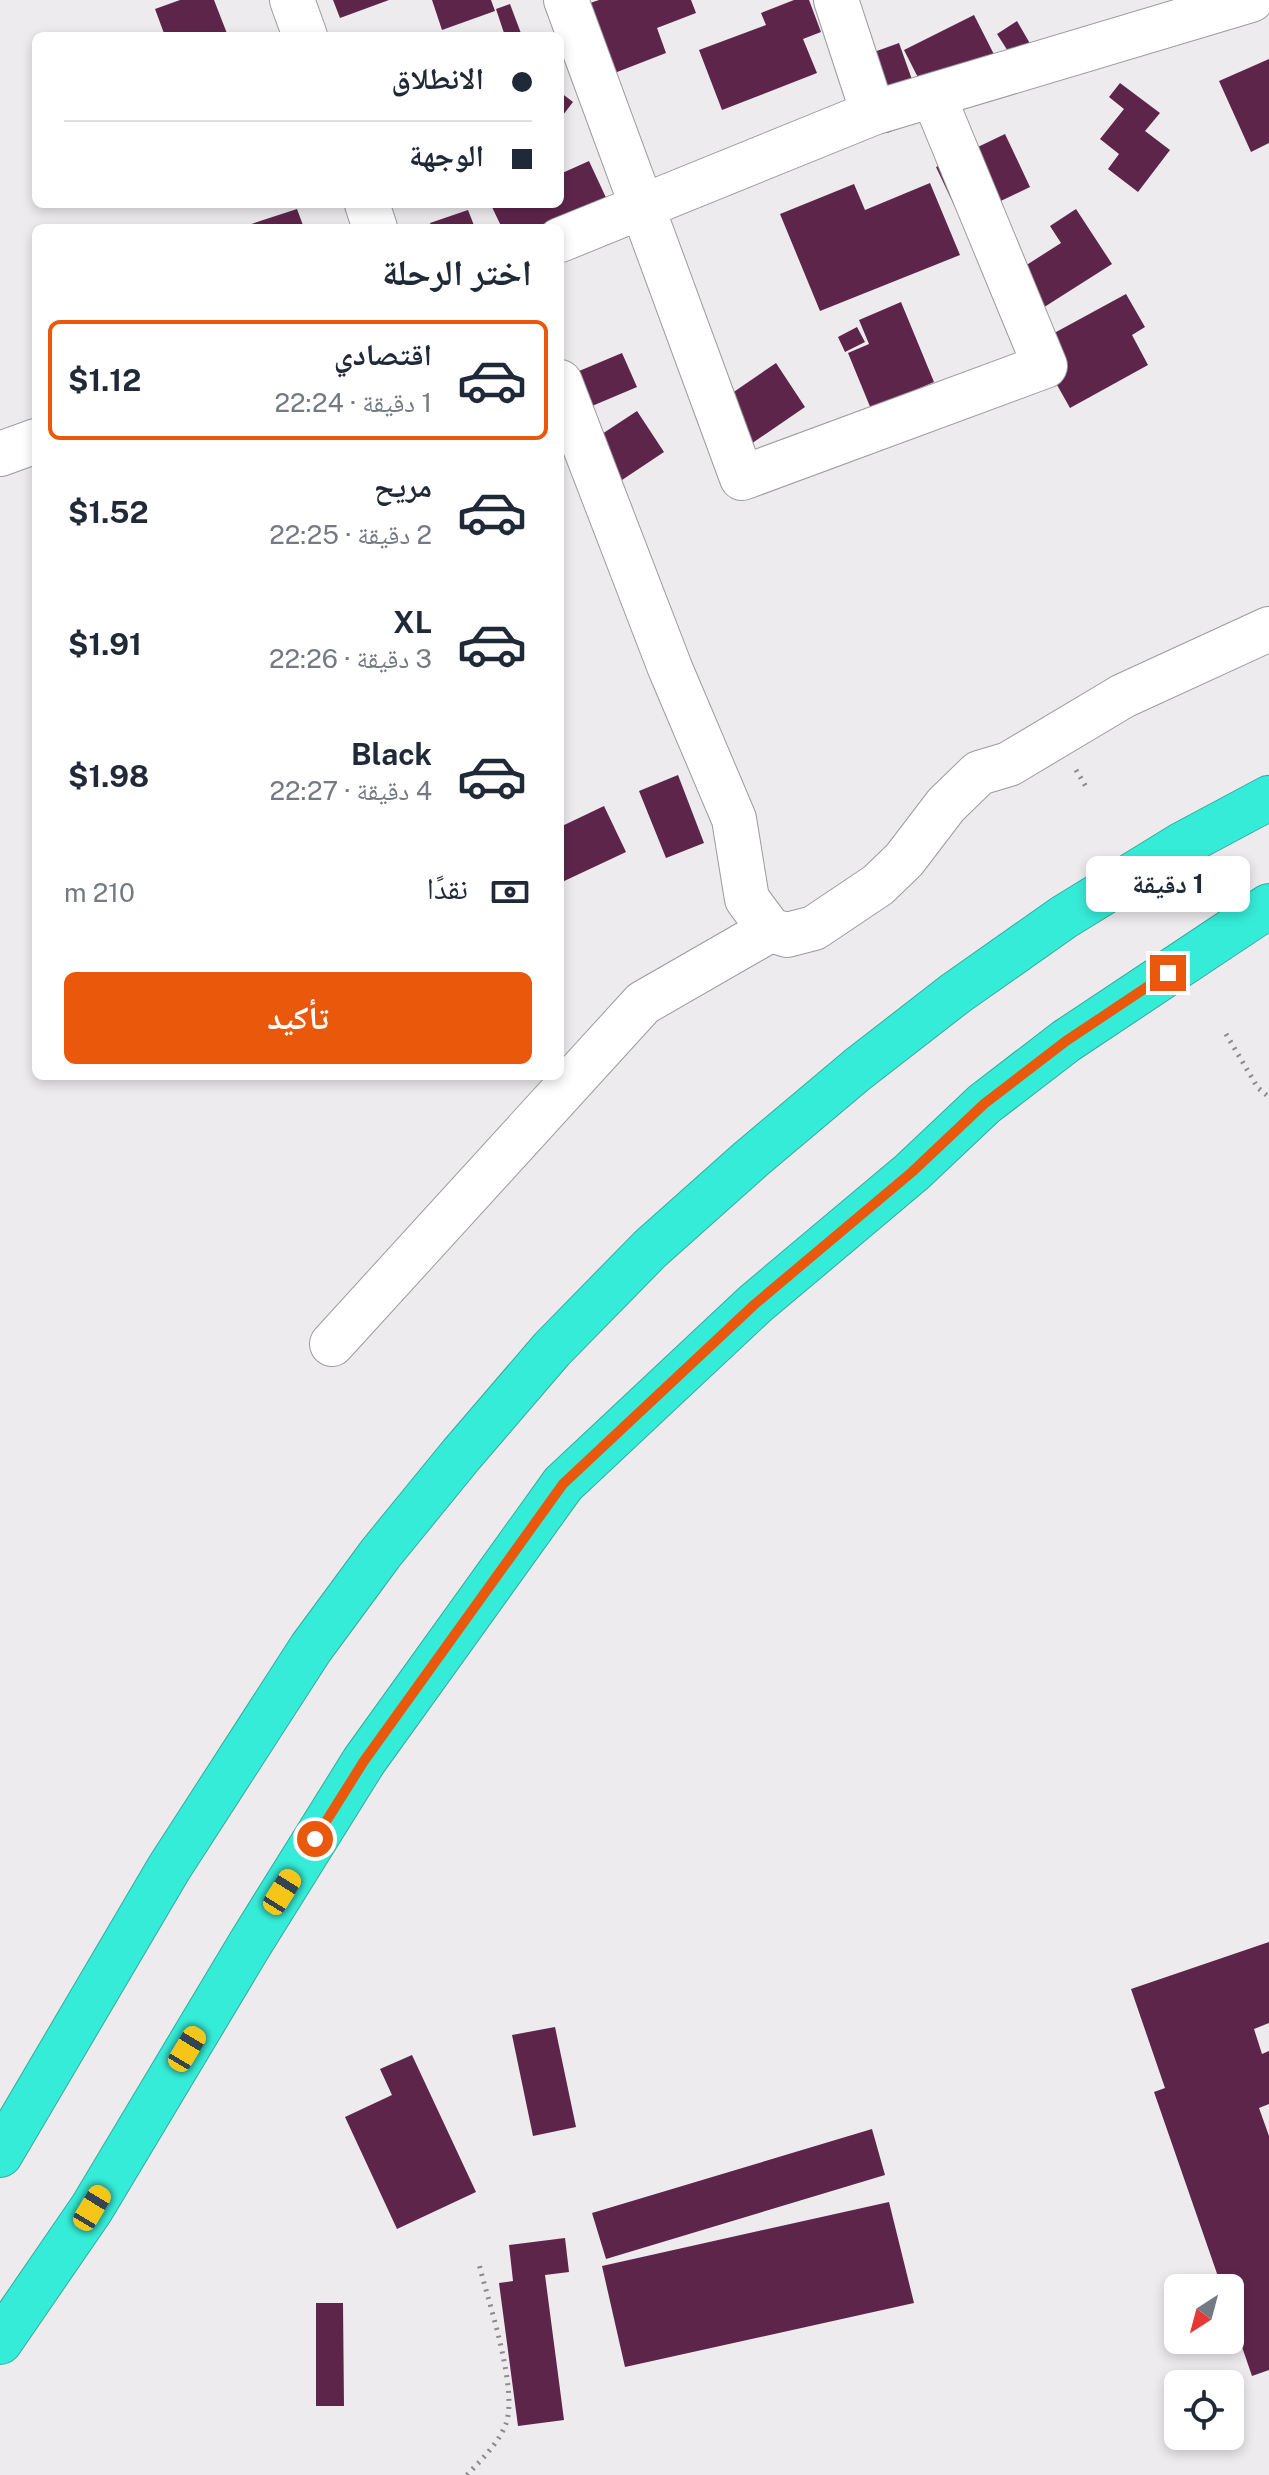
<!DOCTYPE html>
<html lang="ar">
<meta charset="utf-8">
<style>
body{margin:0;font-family:"Public Sans","Noto Naskh Arabic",sans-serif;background:#f2f2f3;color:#1f2937;direction:rtl;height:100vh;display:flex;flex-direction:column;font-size:30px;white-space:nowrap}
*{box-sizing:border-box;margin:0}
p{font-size:26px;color:#747a83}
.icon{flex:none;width:44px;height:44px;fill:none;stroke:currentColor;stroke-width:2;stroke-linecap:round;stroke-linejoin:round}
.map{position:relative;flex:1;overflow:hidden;direction:ltr}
.panel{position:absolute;left:32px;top:224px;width:532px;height:856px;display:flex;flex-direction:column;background:#fff;border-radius:12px;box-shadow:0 4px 12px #0003;direction:rtl}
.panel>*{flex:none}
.hud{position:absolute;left:32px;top:32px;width:532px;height:176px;border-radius:12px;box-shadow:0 4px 12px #0003;direction:rtl;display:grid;align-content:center;height:176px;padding:0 32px;background:#fff}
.needle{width:52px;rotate:216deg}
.controls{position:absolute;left:1164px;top:2274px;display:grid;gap:16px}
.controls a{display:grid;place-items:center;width:80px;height:80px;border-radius:12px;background:#fff;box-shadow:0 4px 12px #0003;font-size:40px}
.end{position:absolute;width:36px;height:36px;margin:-18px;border:10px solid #ea580c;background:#fff;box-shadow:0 0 0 4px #fff}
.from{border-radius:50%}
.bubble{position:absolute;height:56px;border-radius:12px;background:#fff;box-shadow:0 4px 12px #0003;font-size:26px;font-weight:700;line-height:56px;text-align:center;direction:rtl}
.car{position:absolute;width:24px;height:48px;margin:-24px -12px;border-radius:10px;box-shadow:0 0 6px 2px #0007;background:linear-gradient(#f5c518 24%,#345 0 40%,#f5c518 0 76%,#345 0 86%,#f5c518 0)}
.hud b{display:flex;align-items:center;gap:28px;height:76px;font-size:30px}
.hud b+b{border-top:2px solid #e0e1e3}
.hud i{width:20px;height:20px;background:#1f2937}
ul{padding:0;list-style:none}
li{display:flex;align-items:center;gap:24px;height:120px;margin:0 16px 12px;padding:0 16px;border:4px solid transparent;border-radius:12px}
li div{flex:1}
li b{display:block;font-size:30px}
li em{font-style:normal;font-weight:700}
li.selected{border-color:#ea580c}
li>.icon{width:72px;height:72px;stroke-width:1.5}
h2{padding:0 32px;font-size:36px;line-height:96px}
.pay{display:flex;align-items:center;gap:20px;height:88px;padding:0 32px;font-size:30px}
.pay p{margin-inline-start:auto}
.primary-button{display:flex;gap:16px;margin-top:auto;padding:16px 32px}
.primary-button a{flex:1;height:92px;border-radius:12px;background:#ea580c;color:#fff;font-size:32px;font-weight:700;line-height:92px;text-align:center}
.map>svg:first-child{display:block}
.building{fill:#5e254b}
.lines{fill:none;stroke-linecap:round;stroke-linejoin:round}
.minor-casing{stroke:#9c9b9e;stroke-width:46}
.motorway-casing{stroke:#34ab9e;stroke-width:46}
.path{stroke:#8c8a8c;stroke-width:5;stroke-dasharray:2 6;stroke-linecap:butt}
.minor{stroke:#fff;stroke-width:44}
.motorway{stroke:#35ecd8;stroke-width:44}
.route{stroke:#ea580c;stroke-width:10}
</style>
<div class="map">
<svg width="1269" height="2475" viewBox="0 0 1269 2475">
<rect width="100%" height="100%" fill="#edebee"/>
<path class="building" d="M180,0H214L228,36H165L155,9Z
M333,0H389L340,18Z
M432,0H491L495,11L442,30Z
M599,0H691L696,13L657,28L666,53L594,81L579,39L601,31L590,3Z
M794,0H809L821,32L803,39L817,73L722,110L699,50L766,25L761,13Z
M510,4L522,36H505L496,9Z
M974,15L1006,78L936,113L904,50Z
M1017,21L1032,47L1013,59L997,34Z
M899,43L926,119L887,133L860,57Z
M1269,59V143L1251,152L1219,81Z
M1120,83L1160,113L1145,131L1170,150L1138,192L1108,169L1119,154L1100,139L1124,109L1109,97Z
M560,92L573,102L560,119Z
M1005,134L1030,187L961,220L936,167Z
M589,161L622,232L502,228L491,205L560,204V174Z
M930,183L960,255L820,311L780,214L854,184L865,210Z
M297,209L304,228H242V227Z
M1076,209L1112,264L1027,318L1003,280L1061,243L1050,226Z
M468,210L475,228H432L430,223Z
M1126,294L1145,327L1132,335L1148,365L1070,408L1034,344Z
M901,302L934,382L871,409L848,353L869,344L859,320Z
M857,327L865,342L845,352L838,337Z
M622,353L637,387L566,417L560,379Z
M776,363L805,407L751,444L722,400Z
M637,411L664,452L595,498L567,457Z
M678,775L704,843L666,858L639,791Z
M604,806L626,852L560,883V827Z
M1269,1942V2023L1254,2029L1262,2054L1269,2051V2104L1259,2108L1269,2136V2370L1252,2376L1230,2312V2288H1222L1154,2092L1165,2088L1131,1989Z
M555,2027L576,2127L533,2136L512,2035Z
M412,2055L476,2192L397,2229L345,2117L392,2095L380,2069Z
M872,2129L885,2175L606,2259L592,2213Z
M889,2202L914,2303L625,2367L602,2266Z
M565,2238L569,2272L545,2275L564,2420L518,2426L499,2283L513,2281L509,2245Z
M316,2303H343L344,2406H316Z"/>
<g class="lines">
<defs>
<path id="minor" d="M292,0L305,36
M566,0L742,478L1045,366L933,95
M836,0L873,113
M367,204L375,228
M560,240L873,113L1251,0
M560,382L670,668L734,819L747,899L770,930L787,935L814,928L878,885L904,860L946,805L979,773L1009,764L1123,696L1269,629
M0,454L36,441
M332,1344L643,1003L770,930"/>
<path id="motorway" d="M0,2155L169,1868L311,1648L381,1553L461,1455L552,1349L650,1249L751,1159L858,1069L956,993L1064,917L1181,845L1269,798
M0,2342L92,2208L250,1944L364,1761L563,1484L755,1304L912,1172L984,1104L1066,1041L1269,906"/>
</defs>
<use href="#minor" class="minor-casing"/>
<use href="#motorway" class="motorway-casing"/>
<path class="path" d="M1076,770L1088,790
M1226,1034L1258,1088L1269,1097
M467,2475C481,2460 497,2445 505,2426C520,2393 488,2301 479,2264"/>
<use href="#minor" class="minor"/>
<use href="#motorway" class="motorway"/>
</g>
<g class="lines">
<path class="route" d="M315,1839L364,1761L563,1484L755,1304L912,1172L984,1104L1066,1041L1168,973"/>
</g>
</svg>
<div class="controls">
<a><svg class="needle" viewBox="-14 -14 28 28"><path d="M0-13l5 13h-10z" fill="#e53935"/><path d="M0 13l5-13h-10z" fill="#747a83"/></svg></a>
<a><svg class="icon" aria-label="locate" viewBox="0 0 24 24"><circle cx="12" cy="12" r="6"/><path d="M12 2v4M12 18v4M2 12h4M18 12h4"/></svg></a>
</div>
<i class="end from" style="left:315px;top:1839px"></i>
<i class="end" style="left:1168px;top:973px"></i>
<div class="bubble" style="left:1086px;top:856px;width:164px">1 دقيقة</div>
<i class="car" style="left:282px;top:1892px;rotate:32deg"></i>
<i class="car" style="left:187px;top:2049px;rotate:31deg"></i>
<i class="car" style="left:92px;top:2208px;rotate:31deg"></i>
<div class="hud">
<b><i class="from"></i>الانطلاق</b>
<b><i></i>الوجهة</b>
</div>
<section class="panel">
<h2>اختر الرحلة</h2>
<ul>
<li class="selected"><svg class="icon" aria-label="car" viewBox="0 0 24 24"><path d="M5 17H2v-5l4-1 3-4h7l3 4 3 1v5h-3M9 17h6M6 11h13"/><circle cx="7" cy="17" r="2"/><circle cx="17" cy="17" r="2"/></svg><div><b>اقتصادي</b><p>1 دقيقة · 22:24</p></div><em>$1.12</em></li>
<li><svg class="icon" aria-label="car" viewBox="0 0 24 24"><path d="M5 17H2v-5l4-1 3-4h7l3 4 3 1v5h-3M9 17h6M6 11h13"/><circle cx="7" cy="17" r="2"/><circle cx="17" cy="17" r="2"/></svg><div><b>مريح</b><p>2 دقيقة · 22:25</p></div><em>$1.52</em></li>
<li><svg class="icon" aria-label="car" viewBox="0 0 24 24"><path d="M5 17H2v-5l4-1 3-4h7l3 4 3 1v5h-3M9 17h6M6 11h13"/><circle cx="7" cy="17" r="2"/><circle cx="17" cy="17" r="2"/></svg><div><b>XL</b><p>3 دقيقة · 22:26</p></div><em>$1.91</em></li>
<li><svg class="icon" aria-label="car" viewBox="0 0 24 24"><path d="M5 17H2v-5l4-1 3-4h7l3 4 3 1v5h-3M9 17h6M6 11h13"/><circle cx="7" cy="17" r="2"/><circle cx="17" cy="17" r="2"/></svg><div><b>Black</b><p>4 دقيقة · 22:27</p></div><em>$1.98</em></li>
</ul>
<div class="pay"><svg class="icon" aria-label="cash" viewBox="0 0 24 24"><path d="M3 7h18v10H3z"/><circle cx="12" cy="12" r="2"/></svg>نقدًا<p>210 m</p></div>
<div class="primary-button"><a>تأكيد</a></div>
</section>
</div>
